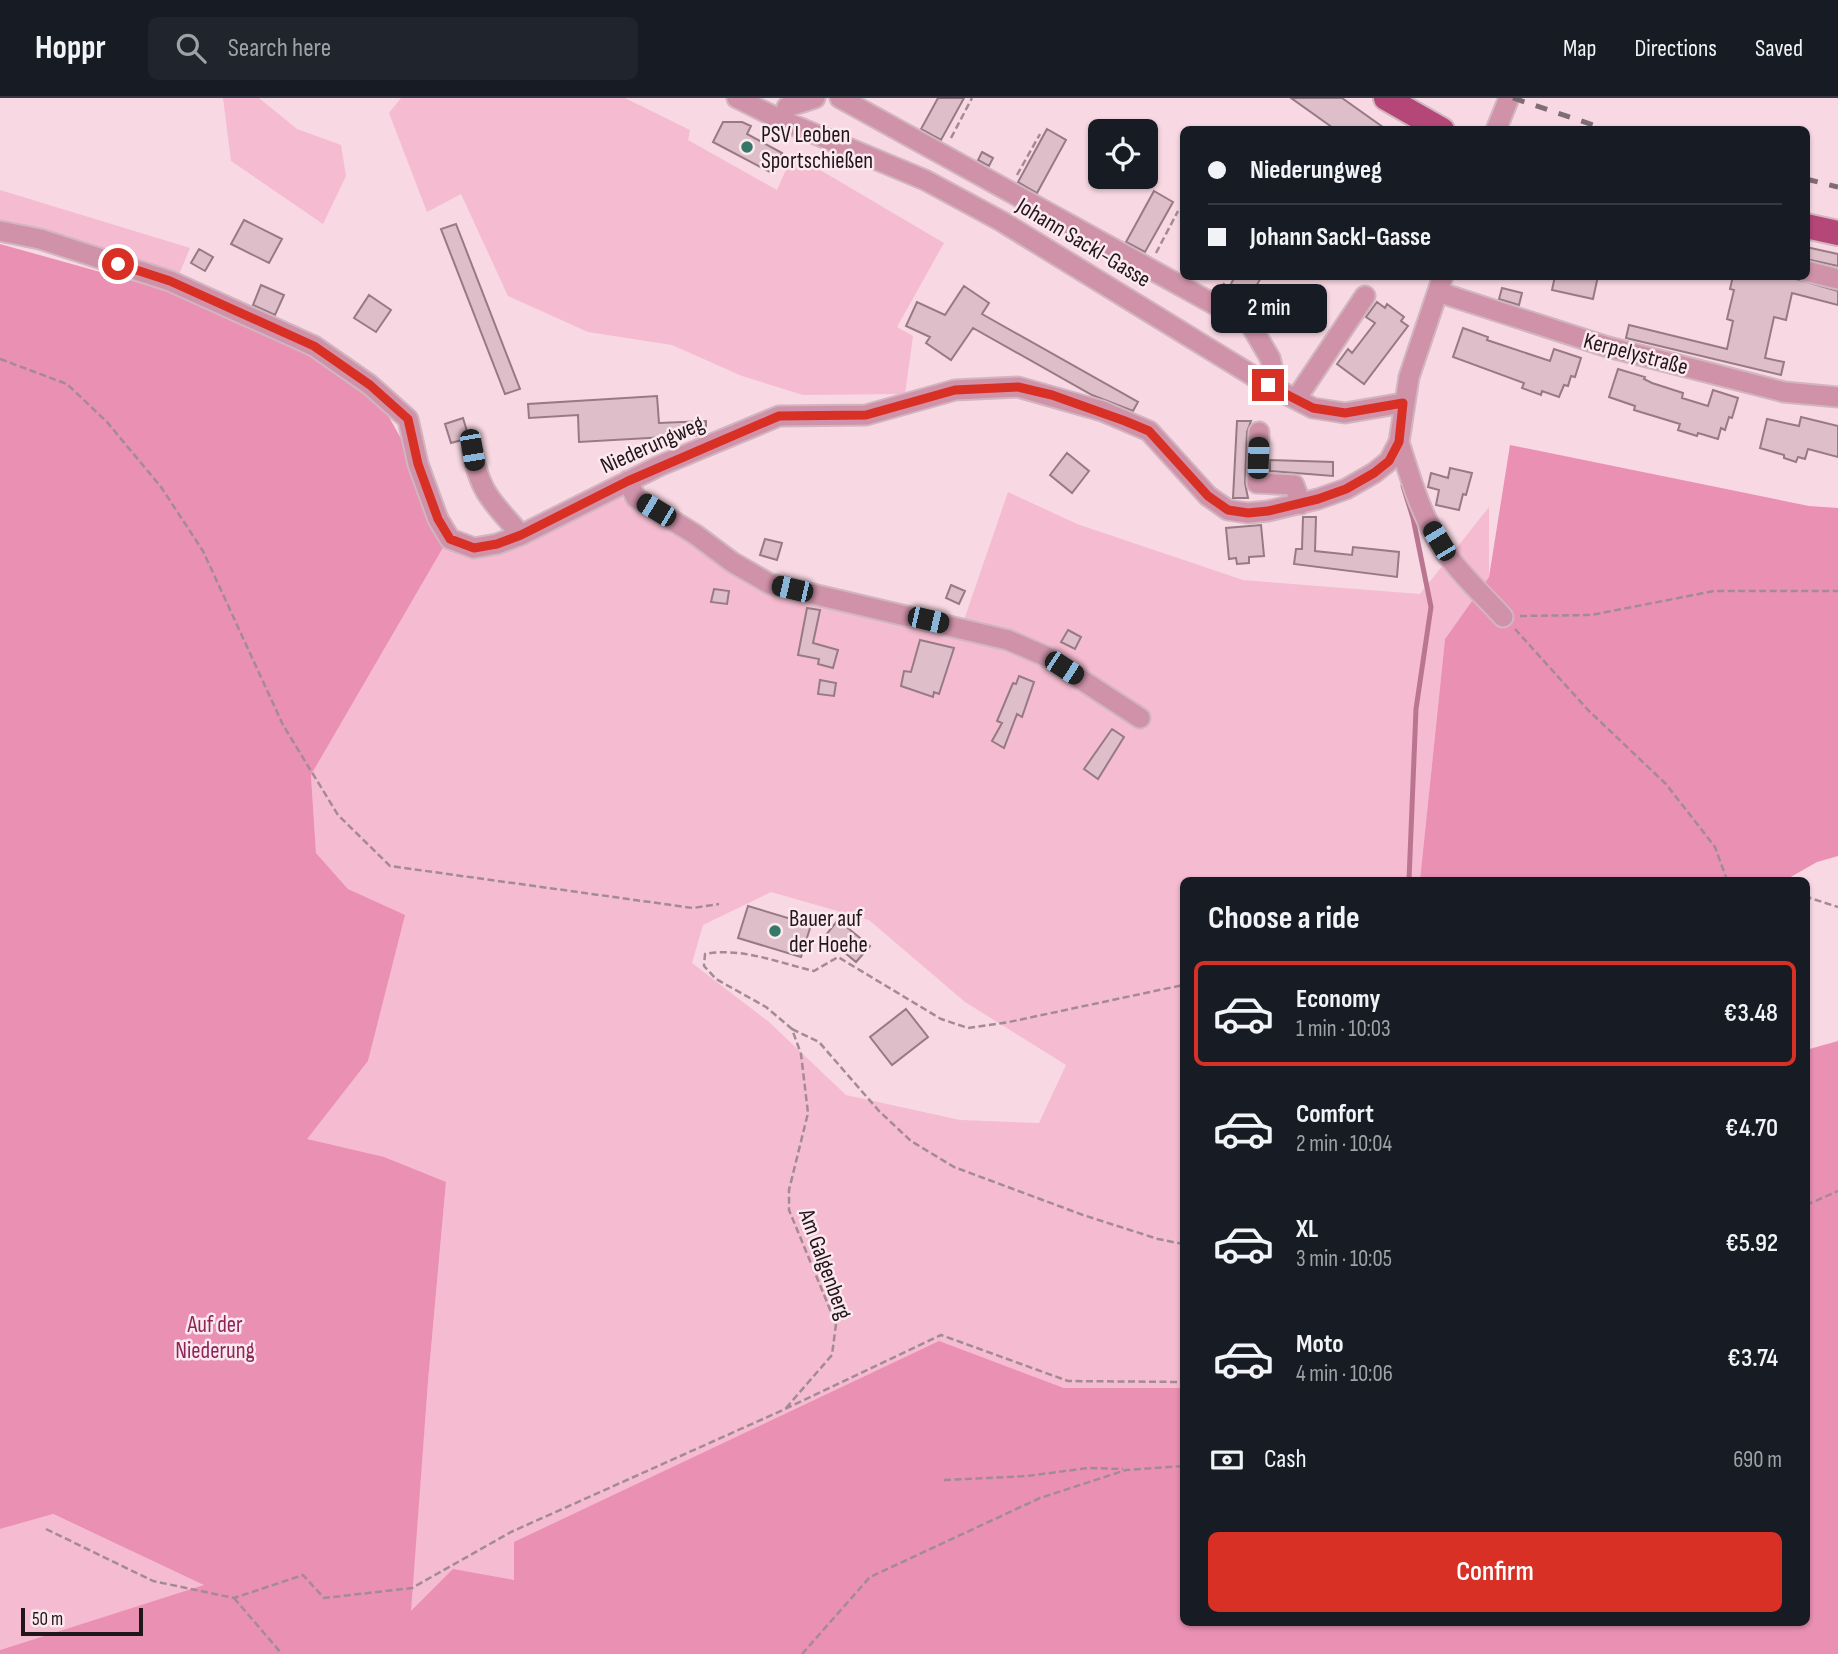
<!DOCTYPE html>
<meta charset="utf-8">
<style>
body{margin:0;font-family:"Sofia Sans Condensed",sans-serif;background:#20242c;color:#f1f3f6;height:100vh;display:flex;flex-direction:column;font-size:26px;white-space:nowrap}
*{box-sizing:border-box;margin:0}
p{font-size:23px;color:#9ea1a6}
.icon{flex:none;width:38px;height:38px;fill:none;stroke:currentColor;stroke-width:2;stroke-linecap:round;stroke-linejoin:round}
.map{position:relative;flex:1;overflow:hidden}
.panel{position:absolute;left:1180px;top:779px;width:630px;height:749px;display:flex;flex-direction:column;background:#171b24;border-radius:10px;box-shadow:0 2px 5px #0004}
.panel>*{flex:none}
.banner{position:absolute;left:1180px;top:28px;width:630px;height:154px;border-radius:10px;box-shadow:0 2px 5px #0004;display:grid;align-content:center;height:154px;padding:0 28px;background:#171b24}
.buttons{position:absolute;left:1088px;top:21px;display:grid;gap:14px}
.buttons a{display:grid;place-items:center;width:70px;height:70px;border-radius:10px;background:#171b24;box-shadow:0 2px 5px #0004;font-size:35px}
.scale{position:absolute;left:21px;bottom:18px;width:122px;box-sizing:border-box;padding-left:7px;border:4px solid #21161a;border-top:0;font-size:19px;line-height:24px;white-space:nowrap;color:#21161a;-webkit-text-stroke:5px #fce9ef;paint-order:stroke}
.end{position:absolute;width:32px;height:32px;margin:-16px;border:9px solid #d93025;background:#fff;box-shadow:0 0 0 4px #fff}
.from{border-radius:50%}
.bubble{position:absolute;height:49px;border-radius:10px;background:#171b24;box-shadow:0 2px 5px #0004;font-size:23px;font-weight:600;line-height:49px;text-align:center}
.car{position:absolute;width:21px;height:42px;margin:-21px -10px;border-radius:9px;box-shadow:0 0 5px 2px #0007;background:linear-gradient(#222 24%,#8ab4d8 0 40%,#222 0 76%,#8ab4d8 0 86%,#222 0)}
.banner b{display:flex;align-items:center;gap:24px;height:66px;font-size:26px}
.banner b+b{border-top:2px solid #363941}
.banner i{width:18px;height:18px;background:#f1f3f6}
ul{padding:0;list-style:none}
li{display:flex;align-items:center;gap:21px;height:105px;margin:0 14px 10px;padding:0 14px;border:4px solid transparent;border-radius:10px}
li div{flex:1}
li b{display:block;font-size:26px}
li em{font-style:normal;font-weight:600}
li.on{border-color:#d93025}
li>.icon{width:63px;height:63px;stroke-width:1.5}
h2{padding:0 28px;font-size:32px;line-height:84px}
.pay{display:flex;align-items:center;gap:18px;height:77px;padding:0 28px;font-size:26px}
.pay p{margin-inline-start:auto}
.action{display:flex;gap:14px;margin-top:auto;padding:14px 28px}
.action a{flex:1;height:80px;border-radius:10px;background:#d93025;color:#fff;font-size:28px;font-weight:600;line-height:80px;text-align:center}
header{display:flex;align-items:center;gap:42px;box-sizing:border-box;height:98px;padding:0 35px;background:#171b24;border-bottom:2px solid #363941}
header strong{font-size:33px}
nav{display:flex;gap:38px;margin-inline-start:auto;font-size:24px}
.search{width:490px;height:63px;background:#20242c;display:flex;align-items:center;gap:18px;box-sizing:border-box;padding:0 24px;border-radius:10px;color:#9ea1a6;font-size:26px}
.map>svg:first-child{display:block}
.green{fill:#f5bbd0;fill-rule:evenodd}
.forest{fill:#ea90b3}
.lines{fill:none;stroke-linecap:round;stroke-linejoin:round}
.stream{stroke:#ba7690;stroke-width:5}
.building{fill:#debfc9;stroke:#977a84;stroke-width:2}
.minor-casing{stroke:#d1b5bf;stroke-width:23}
.major-casing{stroke:#d1b5bf;stroke-width:28}
.path{stroke:#a38b94;stroke-width:2.5;stroke-dasharray:7 3.5;stroke-linecap:butt}
.minor{stroke:#cf92a8;stroke-width:19}
.major{stroke:#b54778;stroke-width:24}
.rail{stroke:#806c73;stroke-width:5;stroke-dasharray:12 12;stroke-linecap:butt}
.route{stroke:#d93025;stroke-width:9}
.poi-dot{fill:#367868;stroke:#fce9ef;stroke-width:2.5}
.labels{text-anchor:middle;stroke-width:5;stroke-linejoin:round;paint-order:stroke}
.poi-label{font-size:23px;fill:#21161a;stroke:#fce9ef;text-anchor:start}
.street-label{font-size:23px;fill:#21161a;stroke:#fce9ef}
.park-label{font-size:23px;fill:#8d2557;stroke:#fce9ef}
</style>
<header>
<strong>Hoppr</strong>
<div class="search"><svg class="icon" aria-label="search" viewBox="0 0 24 24"><circle cx="10" cy="10" r="6"/><path d="M15 15l6 6"/></svg>Search here</div>
<nav><a>Map</a><a>Directions</a><a>Saved</a></nav>
</header>
<div class="map">
<svg width="1838" height="1556" viewBox="0 0 1838 1556">
<rect width="100%" height="100%" fill="#f8d8e3"/>
<path class="green" d="M223,0H259L297,31L341,47L346,78L323,126L231,63Z
M401,0H625L690,32L688,42L777,92L793,56L944,145L897,229L913,238L905,296L803,297L742,278L672,247L588,234L508,198L461,96L427,114L389,15Z
M0,92L190,150L178,179L0,126Z
M617,388L623,401L711,458L779,481L964,522L1008,394L1077,426L1243,482L1420,496L1489,409V479L1445,541L1420,782H1183V1290H1064L939,1244L515,1482L410,1514L428,1284L446,1084L306,1041L368,963L404,818L348,791L316,755L311,677L444,448L450,441L474,450ZM771,794L869,822L965,904L1066,967L1039,1025L960,1022L846,997L769,924L692,865L703,827Z
M52,1416L205,1487L0,1552V1431Z"/>
<path class="forest" d="M0,146L172,194L296,248L384,310L404,346L444,448L311,677L316,755L348,791L405,817L368,963L307,1041L384,1059L446,1084L428,1284L411,1513L453,1471L514,1482V1444L939,1243L1064,1290H1183V1524H1806V952L1838,943V1556H0V1552L204,1487L53,1416L0,1431Z
M1510,347L1809,408L1838,410V758L1817,764L1789,780L1752,782H1420L1445,541L1489,479Z"/>
<g class="lines">
<path class="stream" d="M1403,388L1413,420L1431,509L1416,611L1409,782"/>
</g>
<path class="building" d="M938,0H964L941,42L921,31Z
M1291,0H1342L1387,32H1336Z
M723,24H742L751,28L747,36L782,55L772,75L713,44Z
M1047,31L1066,42L1037,95L1018,84Z
M982,54L993,60L989,68L978,62Z
M1154,93L1173,104L1145,154L1126,144Z
M244,122L282,141L269,165L231,146Z
M456,126L520,291L505,296L441,131Z
M1806,149L1838,156V168L1806,161Z
M199,151L213,159L205,173L191,165Z
M1235,178H1262L1244,209L1225,198Z
M1555,178H1598L1593,201L1552,192Z
M1733,178H1786L1838,193V207L1792,195L1786,222L1774,219L1765,260L1784,264L1781,277L1626,240L1629,227L1727,251L1733,223L1727,221L1734,192L1730,191Z
M261,187L284,197L275,217L253,207Z
M964,188L989,205L982,216L1138,304L1133,313L1092,297L973,230L951,262L926,245L930,239L906,228L917,204L945,217Z
M1502,190L1522,195L1519,207L1499,201Z
M369,197L391,212L376,234L354,220Z
M1377,204L1385,210L1387,206L1404,219L1401,223L1408,228L1364,286L1337,266L1348,251L1352,255L1375,225L1366,219Z
M1463,230L1488,239L1487,242L1550,263L1554,251L1581,260L1575,279L1571,278L1568,288L1564,287L1559,299L1542,293L1541,297L1522,290L1524,285L1453,259Z
M1618,271L1645,279L1644,281L1652,285L1683,295L1682,300L1708,308L1713,292L1738,300L1732,320L1729,319L1725,332L1721,330L1718,341L1698,335L1697,338L1678,332L1680,326L1634,312L1635,308L1609,299Z
M657,298L659,325L706,323V335L701,337L579,344L578,317L529,320L528,306Z
M1801,319L1838,328V359L1808,351L1805,361L1798,359L1796,364L1784,360V357L1760,350L1767,321L1799,328Z
M463,320L469,340L451,345L445,326Z
M1237,323H1251L1247,334L1245,385L1248,400H1233Z
M1067,355L1089,373L1072,395L1050,377Z
M1270,362L1333,364V378L1270,373Z
M1450,370L1472,375L1466,397L1463,396L1459,412L1436,407L1439,392L1428,389L1431,375L1448,380Z
M1303,419H1316L1315,453L1352,457L1353,449L1399,454L1397,479L1294,466L1296,451H1302Z
M1261,427L1264,458L1249,459V465L1237,466L1236,460L1229,461L1226,430Z
M765,441L782,445L777,462L760,457Z
M951,487L965,493L959,506L946,500Z
M714,491L729,493L727,506L711,504Z
M807,510L820,512L813,545L838,552L833,570L818,566L819,561L798,557Z
M1068,532L1081,539L1075,551L1061,544Z
M920,542L954,550L939,596L934,594L933,599L901,588L904,573L911,574Z
M1019,578L1034,584L1022,619L1017,616L1004,650L992,643L1002,625L997,623L1013,585L1016,586Z
M820,582L836,585L834,598L818,596Z
M1112,631L1124,639L1098,681L1084,671Z
M748,808L811,827L801,859L738,840Z
M838,822L870,848L856,864L825,838Z
M906,911L928,939L892,967L870,939Z"/>
<g class="lines">
<defs>
<path id="minor" d="M737,0L779,21L925,82L1001,123L1268,287L1313,310L1345,315L1403,305
M840,0L1250,226L1270,260L1274,276L1268,287
M787,9L815,0
M1496,32L1509,0
M0,133L40,141L170,183L314,248L370,287L408,321L418,366L438,421L450,441L474,450L497,446L521,437L659,368L779,318L866,317L955,292L1018,289L1102,313L1149,333L1208,398L1228,412L1248,415L1268,413L1318,401L1346,391L1374,375L1389,363L1399,344L1409,279L1443,178
M1806,173L1838,181
M1438,194L1608,249L1784,294L1838,299
M1296,301L1365,198
M1259,334L1257,385L1294,387L1301,406
M1399,344C1411,382 1422,421 1445,454C1461,477 1484,498 1503,519
M472,352C480,396 493,404 521,437
M628,383L636,400L696,437L732,464L770,486L1008,542L1045,558L1140,620"/>
<path id="major" d="M1386,0L1442,32
M1806,128L1838,135"/>
</defs>
<use href="#minor" class="minor-casing"/>
<use href="#major" class="major-casing"/>
<path class="path" d="M951,40L972,0
M1017,77L1040,36
M1156,155L1178,113
M1221,191L1228,178
M0,261L67,286L107,324L161,389L203,453L283,627L338,717L390,768L693,810L719,806
M1520,518L1591,517L1714,493H1838
M1515,531L1588,612L1666,686L1715,749L1727,782
M1806,796L1810,800L1838,809
M792,931L819,944L879,1013L911,1043L954,1069L1083,1117L1158,1141L1183,1146
M1806,1107L1838,1093
M786,1310L832,1257L836,1226L789,1112V1092L808,1015L801,956L792,931L766,909L716,881L704,868L705,856C742,849 779,865 814,873L838,859L941,921L968,930L1009,924L1183,887
M944,1382L1027,1378L1088,1370L1123,1371
M46,1431L153,1483L234,1500L303,1477L324,1500L412,1490L511,1434L783,1312L941,1237L1068,1283L1183,1284
M234,1500L282,1556
M802,1556L870,1479L1040,1400L1126,1372L1183,1368"/>
<use href="#minor" class="minor"/>
<use href="#major" class="major"/>
<path class="rail" d="M1513,0L1608,32
M1806,81L1838,89"/>
</g>
<g class="lines">
<path class="route" d="M118,166L170,183L314,248L370,287L408,321L418,366L438,421L450,441L474,450L497,446L521,437L628,383L779,318L866,317L955,292L1018,289L1052,297L1125,323L1149,333L1208,398L1228,412L1248,415L1268,413L1318,401L1346,391L1374,375L1389,363L1399,344L1403,305L1345,315L1313,310L1268,287"/>
</g>
<g class="poi-dot">
<circle cx="747" cy="49" r="7"/>
<circle cx="775" cy="833" r="7"/>
</g>
<g class="labels">
<g class="poi-label">
<text x="761" y="44">PSV Leoben<tspan x="761" dy="26">Sportschießen</tspan></text>
<text x="789" y="828">Bauer auf<tspan x="789" dy="26">der Hoehe</tspan></text>
</g>
<g class="street-label">
<text transform="translate(1084 144) rotate(31)" y="8">Johann Sackl-Gasse</text>
<text transform="translate(1636 255) rotate(15)" y="8">Kerpelystraße</text>
<text transform="translate(652 346) rotate(-24)" y="8">Niederungweg</text>
<text transform="translate(826 1166) rotate(70)" y="8">Am Galgenberg</text>
</g>
<g class="park-label">
<text x="215" y="1234">Auf der<tspan x="215" dy="26">Niederung</tspan></text>
</g>
</g>
</svg>
<div class="buttons">
<a><svg class="icon" aria-label="locate" viewBox="0 0 24 24"><circle cx="12" cy="12" r="6"/><path d="M12 2v4M12 18v4M2 12h4M18 12h4"/></svg></a>
</div>
<div class="scale">50 m</div>
<i class="end from" style="left:118px;top:166px"></i>
<i class="end" style="left:1268px;top:287px"></i>
<div class="bubble" style="left:1211px;top:186px;width:116px">2 min</div>
<i class="car" style="left:472px;top:352px;rotate:170deg"></i>
<i class="car" style="left:1258px;top:360px;rotate:2deg"></i>
<i class="car" style="left:656px;top:412px;rotate:301deg"></i>
<i class="car" style="left:1439px;top:443px;rotate:329deg"></i>
<i class="car" style="left:792px;top:491px;rotate:283deg"></i>
<i class="car" style="left:928px;top:522px;rotate:103deg"></i>
<i class="car" style="left:1064px;top:570px;rotate:123deg"></i>
<div class="banner">
<b><i class="from"></i>Niederungweg</b>
<b><i></i>Johann Sackl-Gasse</b>
</div>
<section class="panel">
<h2>Choose a ride</h2>
<ul>
<li class="on"><svg class="icon" aria-label="car" viewBox="0 0 24 24"><path d="M5 17H2v-5l4-1 3-4h7l3 4 3 1v5h-3M9 17h6M6 11h13"/><circle cx="7" cy="17" r="2"/><circle cx="17" cy="17" r="2"/></svg><div><b>Economy</b><p>1 min · 10:03</p></div><em>€3.48</em></li>
<li><svg class="icon" aria-label="car" viewBox="0 0 24 24"><path d="M5 17H2v-5l4-1 3-4h7l3 4 3 1v5h-3M9 17h6M6 11h13"/><circle cx="7" cy="17" r="2"/><circle cx="17" cy="17" r="2"/></svg><div><b>Comfort</b><p>2 min · 10:04</p></div><em>€4.70</em></li>
<li><svg class="icon" aria-label="car" viewBox="0 0 24 24"><path d="M5 17H2v-5l4-1 3-4h7l3 4 3 1v5h-3M9 17h6M6 11h13"/><circle cx="7" cy="17" r="2"/><circle cx="17" cy="17" r="2"/></svg><div><b>XL</b><p>3 min · 10:05</p></div><em>€5.92</em></li>
<li><svg class="icon" aria-label="car" viewBox="0 0 24 24"><path d="M5 17H2v-5l4-1 3-4h7l3 4 3 1v5h-3M9 17h6M6 11h13"/><circle cx="7" cy="17" r="2"/><circle cx="17" cy="17" r="2"/></svg><div><b>Moto</b><p>4 min · 10:06</p></div><em>€3.74</em></li>
</ul>
<div class="pay"><svg class="icon" aria-label="cash" viewBox="0 0 24 24"><path d="M3 7h18v10H3z"/><circle cx="12" cy="12" r="2"/></svg>Cash<p>690 m</p></div>
<div class="action"><a>Confirm</a></div>
</section>
</div>
